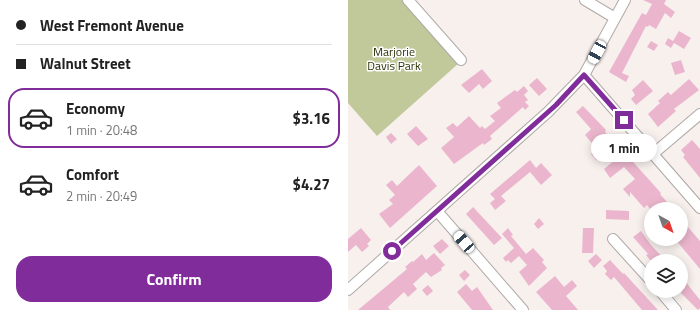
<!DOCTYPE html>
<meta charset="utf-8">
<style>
body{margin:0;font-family:"Titillium Web",sans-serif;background:#f6f6f6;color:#222;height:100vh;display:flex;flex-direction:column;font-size:15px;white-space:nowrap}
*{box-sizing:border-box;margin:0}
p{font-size:13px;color:#767676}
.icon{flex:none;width:22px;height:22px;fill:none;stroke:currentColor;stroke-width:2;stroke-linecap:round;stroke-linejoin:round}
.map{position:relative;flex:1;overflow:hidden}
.panel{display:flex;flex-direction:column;background:#fff;width:348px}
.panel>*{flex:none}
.top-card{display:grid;align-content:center;height:88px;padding:0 16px;background:#fff}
.needle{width:26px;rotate:140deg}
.buttons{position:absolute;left:296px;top:202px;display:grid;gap:8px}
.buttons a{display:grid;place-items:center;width:44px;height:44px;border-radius:50%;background:#fff;box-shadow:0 2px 10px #0003;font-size:20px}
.end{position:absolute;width:18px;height:18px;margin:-9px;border:5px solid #802c9b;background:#fff;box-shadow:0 0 0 2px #fff}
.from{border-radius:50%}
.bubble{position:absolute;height:28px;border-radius:14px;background:#fff;box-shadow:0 2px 10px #0003;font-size:13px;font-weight:700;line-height:28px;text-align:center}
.car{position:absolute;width:12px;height:24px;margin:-12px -6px;border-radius:5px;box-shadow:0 0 3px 1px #0007;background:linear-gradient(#fff 24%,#345 0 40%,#fff 0 76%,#345 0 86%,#fff 0)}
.top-card b{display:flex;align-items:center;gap:14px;height:38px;font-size:15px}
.top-card b+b{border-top:1px solid #e0e0e0}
.top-card i{width:10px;height:10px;background:#222}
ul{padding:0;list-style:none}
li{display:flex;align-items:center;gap:12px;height:60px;margin:0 8px 6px;padding:0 8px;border:2px solid transparent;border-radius:16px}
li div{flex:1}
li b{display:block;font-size:15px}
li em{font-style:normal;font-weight:700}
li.active{border-color:#802c9b}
li>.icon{width:36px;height:36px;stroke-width:1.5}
.button{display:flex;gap:8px;margin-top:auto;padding:8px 16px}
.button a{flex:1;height:46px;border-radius:16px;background:#802c9b;color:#fff;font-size:16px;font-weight:700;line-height:46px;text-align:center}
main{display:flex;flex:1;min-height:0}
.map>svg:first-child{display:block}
.green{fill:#c1c899}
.building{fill:#ebb6cd}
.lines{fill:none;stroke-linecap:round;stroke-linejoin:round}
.minor-casing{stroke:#afa9a7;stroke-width:12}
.minor{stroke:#fff;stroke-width:10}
.route{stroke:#802c9b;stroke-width:5}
.labels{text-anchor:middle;stroke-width:3;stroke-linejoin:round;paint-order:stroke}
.park-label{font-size:12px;fill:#2d3109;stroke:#fff}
</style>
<main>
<section class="panel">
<div class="top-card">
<b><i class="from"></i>West Fremont Avenue</b>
<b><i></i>Walnut Street</b>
</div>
<ul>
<li class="active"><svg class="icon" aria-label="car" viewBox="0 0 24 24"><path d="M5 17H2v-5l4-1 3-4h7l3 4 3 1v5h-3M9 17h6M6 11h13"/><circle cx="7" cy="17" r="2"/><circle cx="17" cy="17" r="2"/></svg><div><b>Economy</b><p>1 min · 20:48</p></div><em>$3.16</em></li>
<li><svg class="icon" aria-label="car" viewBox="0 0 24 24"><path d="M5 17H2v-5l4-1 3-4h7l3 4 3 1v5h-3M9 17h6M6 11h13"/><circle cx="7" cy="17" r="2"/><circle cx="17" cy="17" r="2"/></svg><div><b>Comfort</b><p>2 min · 20:49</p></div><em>$4.27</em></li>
</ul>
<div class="button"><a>Confirm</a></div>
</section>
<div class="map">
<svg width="352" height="310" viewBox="0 0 352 310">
<rect width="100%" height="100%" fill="#f7f0ed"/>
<path class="green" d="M0,0H55L111,63L29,136L0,103Z"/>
<path class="building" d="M295,0H318L316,4L327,12L323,18L317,13L308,29L301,25L300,27L298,26L274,73L281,76L278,82L261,72L294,13L298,15L304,4Z
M331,31L343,38L336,49L326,43L323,48L317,44L320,38L325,41Z
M303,41L310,45L306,51L299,47Z
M333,60L337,72L327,75L323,63Z
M134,69L144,81L135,89L131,84L121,93L113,85Z
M189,78L199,89L191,96L181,85Z
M341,79L351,90L326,109L328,111L310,127L300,114L312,103L310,101L320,92L323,95Z
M295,80L305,91L288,105L283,99L287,95L284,90Z
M176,86L180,91L176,95L180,100L177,102L181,106L177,110L175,107L142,136L144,139L136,145L135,143L106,164L93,148L106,137L98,128L105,123L109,127L121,116L132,128L134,126L137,129L147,121L142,116L153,108L149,103L167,90L169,92Z
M235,106L258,130L257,132L276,154L277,153L313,193L312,194L325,209H302L299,205L296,208L282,192V197L275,189L287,179L276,167L262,178L256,169L268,159L260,150L248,160L243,154L249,149L237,135L243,129L228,112Z
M68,126L80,139L70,146L59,134Z
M43,133L49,139L43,144L38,137Z
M344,140L352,149V178L335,157L337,155L333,150Z
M182,160L188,168L193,163L204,175L193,185L182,172L153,196L158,201L147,210L142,203L147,199L142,194Z
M71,165L89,186L42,228L31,214L45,204L41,200L47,195L38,185L44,180L49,186Z
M125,207L154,238L146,245L118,214Z
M258,210L281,211V220L258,219Z
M191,218L196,224L190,229L186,224Z
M333,219L352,241V269L327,239H333Z
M13,228L23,240L19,244L21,246L14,252L8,245L0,252V239Z
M160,228L165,235L163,236L178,254L185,248L196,260L194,262L199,268L181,286L171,272L179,265L171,256L163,263L160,260L158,262L155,258L166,248L154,234Z
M235,228H246L245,253H234Z
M293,231L303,245L318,261H303L298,255L300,254L285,237Z
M94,239L101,246L92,254L85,246Z
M86,253L97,265L93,268L94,270L83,277L78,272L65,284L69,289L60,297L56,292L40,307L42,310H10L59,269L57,267L64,261L65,262L74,254L78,260Z
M248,254L254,260L246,268L240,261Z
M262,260L275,274L276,273L310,310H294L266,277L263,280L257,274L259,271L255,266Z
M117,270L122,275L116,281L111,275Z
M207,276L216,287L224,280L229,286L218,296L230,310H204L188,292Z
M333,276L352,300V308L350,310L333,293Z
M118,284L124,291L129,287L145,310H124L109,292Z
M80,285L85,291L79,296L74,290Z"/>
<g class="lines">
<defs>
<path id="minor" d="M60,0L113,60
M237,0L267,18
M236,75L352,208
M305,154L352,114
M89,211L175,310
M265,239L303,281
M0,290L200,112L236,75L277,0
M312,291L328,310"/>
</defs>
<use href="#minor" class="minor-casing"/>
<use href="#minor" class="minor"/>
</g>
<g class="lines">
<path class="route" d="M44,251L208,105L236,75L276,120"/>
</g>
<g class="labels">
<g class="park-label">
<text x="46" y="56">Marjorie<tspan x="46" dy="14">Davis Park</tspan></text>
</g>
</g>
</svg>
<div class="buttons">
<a><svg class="needle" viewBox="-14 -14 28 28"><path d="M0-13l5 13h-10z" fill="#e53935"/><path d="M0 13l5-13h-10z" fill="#767676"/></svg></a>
<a><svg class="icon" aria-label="layers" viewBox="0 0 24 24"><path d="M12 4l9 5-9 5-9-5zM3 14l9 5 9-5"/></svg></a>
</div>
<i class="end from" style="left:44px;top:251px"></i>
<i class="end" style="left:276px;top:120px"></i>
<div class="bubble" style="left:243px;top:134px;width:66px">1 min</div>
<i class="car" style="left:249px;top:52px;rotate:208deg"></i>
<i class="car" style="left:116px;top:242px;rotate:319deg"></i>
</div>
</main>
